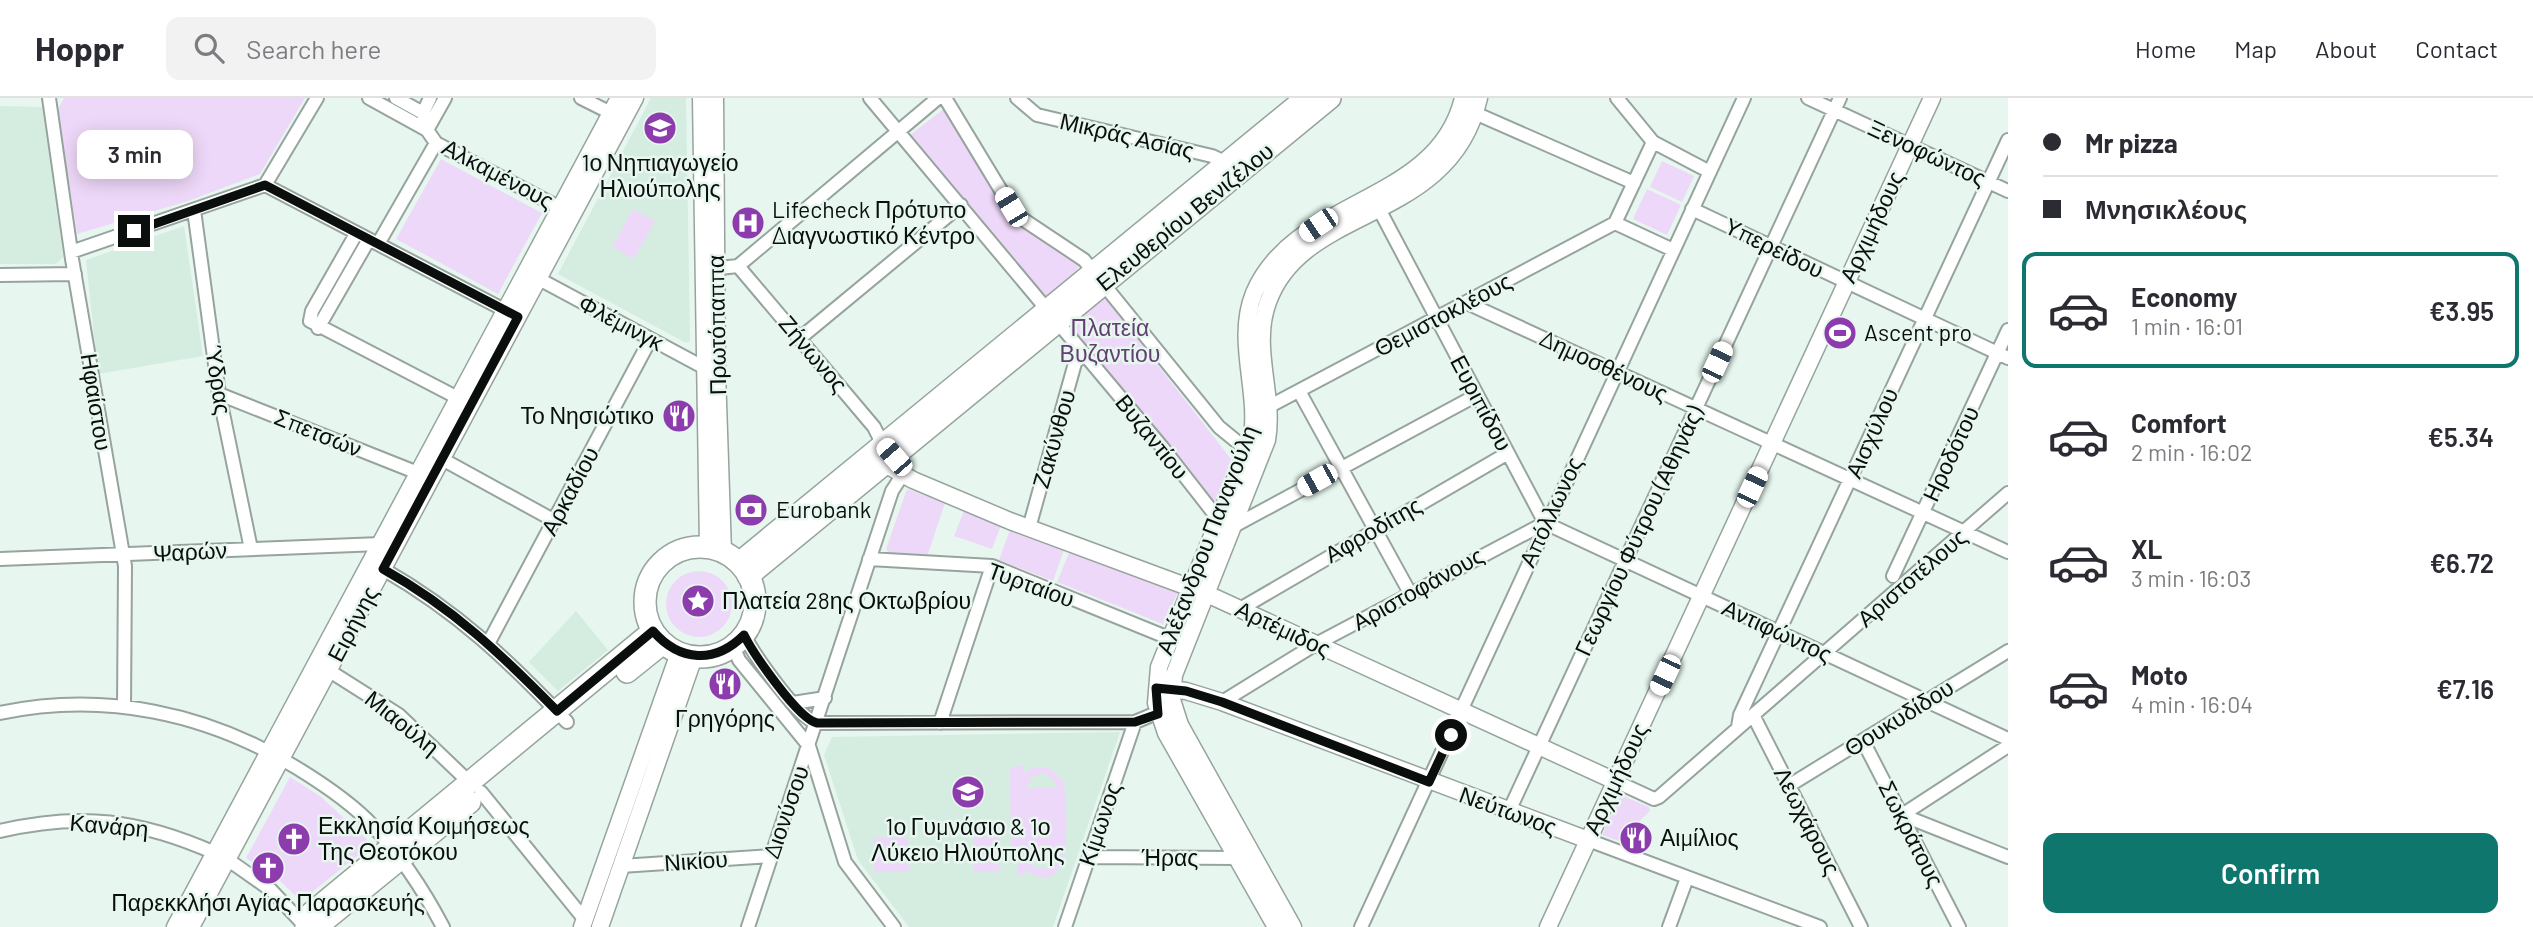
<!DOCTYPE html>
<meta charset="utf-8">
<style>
body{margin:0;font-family:Barlow,sans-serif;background:#f2f2f3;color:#2b2b33;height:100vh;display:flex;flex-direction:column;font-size:26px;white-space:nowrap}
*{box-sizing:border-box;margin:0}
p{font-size:23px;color:#7c7c81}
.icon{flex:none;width:38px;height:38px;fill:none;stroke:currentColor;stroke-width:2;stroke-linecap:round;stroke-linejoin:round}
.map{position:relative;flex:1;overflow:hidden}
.sheet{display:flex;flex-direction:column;background:#fff;width:525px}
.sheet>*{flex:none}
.guide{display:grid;align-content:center;height:154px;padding:0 35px;background:#fff}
.end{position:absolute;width:32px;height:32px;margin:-16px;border:9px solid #0a0f0d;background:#fff;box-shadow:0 0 0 4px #fff}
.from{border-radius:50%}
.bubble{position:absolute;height:49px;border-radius:14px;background:#fff;box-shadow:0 4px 18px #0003;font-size:23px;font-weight:600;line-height:49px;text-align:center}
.car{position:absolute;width:21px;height:42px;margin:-21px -10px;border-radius:9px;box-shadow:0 0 5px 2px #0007;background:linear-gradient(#fff 24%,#345 0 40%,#fff 0 76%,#345 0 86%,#fff 0)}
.guide b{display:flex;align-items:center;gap:24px;height:66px;font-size:26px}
.guide b+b{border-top:2px solid #e1e1e2}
.guide i{width:18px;height:18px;background:#2b2b33}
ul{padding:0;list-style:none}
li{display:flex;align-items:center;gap:21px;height:116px;margin:0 14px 10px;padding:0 21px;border:4px solid transparent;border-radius:14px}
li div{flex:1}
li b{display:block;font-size:26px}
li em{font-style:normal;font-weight:600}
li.active{border-color:#0f766e}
li>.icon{width:63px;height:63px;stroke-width:1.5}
.button{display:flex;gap:14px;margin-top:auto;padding:14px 35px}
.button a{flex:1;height:80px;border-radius:14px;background:#0f766e;color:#fff;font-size:28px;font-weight:600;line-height:80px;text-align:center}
header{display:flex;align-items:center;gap:42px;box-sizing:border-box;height:98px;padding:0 35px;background:#fff;border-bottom:2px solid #e1e1e2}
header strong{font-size:33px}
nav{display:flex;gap:38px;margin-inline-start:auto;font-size:24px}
.search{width:490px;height:63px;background:#f2f2f3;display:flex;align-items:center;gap:18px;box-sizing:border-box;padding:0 24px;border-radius:14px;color:#7c7c81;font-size:26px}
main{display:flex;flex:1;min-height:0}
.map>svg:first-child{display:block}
.built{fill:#d5ece1}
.green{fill:#eed8f9;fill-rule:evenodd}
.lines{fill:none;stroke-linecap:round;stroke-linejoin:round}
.minor-casing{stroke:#96a49d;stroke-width:16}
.tertiary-casing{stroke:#96a49d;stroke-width:19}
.primary-casing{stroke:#96a49d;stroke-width:24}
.minor{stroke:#fff;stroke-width:12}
.tertiary{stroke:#fff;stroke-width:16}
.primary{stroke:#fff;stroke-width:21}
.route{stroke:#0a0f0d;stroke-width:9}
.labels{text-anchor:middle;stroke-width:5;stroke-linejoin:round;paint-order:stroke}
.street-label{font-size:23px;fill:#0a0f0d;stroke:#e7f7ef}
.poi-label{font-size:23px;fill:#0a0f0d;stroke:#e7f7ef;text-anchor:start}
.park-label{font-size:23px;fill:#623f71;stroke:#e7f7ef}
</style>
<header>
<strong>Hoppr</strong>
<div class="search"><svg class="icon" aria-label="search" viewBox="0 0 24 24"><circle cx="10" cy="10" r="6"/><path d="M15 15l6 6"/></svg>Search here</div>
<nav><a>Home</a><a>Map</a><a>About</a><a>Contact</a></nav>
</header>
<main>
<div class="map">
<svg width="2008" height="829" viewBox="0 0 2008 829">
<rect width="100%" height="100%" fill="#e7f7ef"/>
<path class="built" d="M651,0H686L690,243L686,245L558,176Z
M0,8L42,9L63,159L56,166H0Z
M184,128L203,258L98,276L86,162Z
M576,513L608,552L558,593L529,564Z
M1120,634L1053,829H909L858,762L824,657L832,639Z"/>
<path class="green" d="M64,0H305L260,76L188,103L77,136L58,11Z
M945,10L1007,116L1079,168C1072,183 1061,193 1045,198L910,37Z
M441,61L542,115L498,196L396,141Z
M1662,63L1694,78L1682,104L1650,89Z
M1647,91L1681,107L1667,137L1633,121Z
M633,111L655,123L634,161L612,149Z
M1104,198L1231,361L1215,407L1068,228Z
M907,391L945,405L928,456L889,455L886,451Z
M964,413L1001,427L992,451L954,438Z
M1011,429L1065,449L1053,483L999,462Z
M1071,450L1179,492L1163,526L1057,484Z
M666 506a33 33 0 1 1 66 0a33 33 0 1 1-66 0Z
M1024,668V675L1034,669H1049L1064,684C1067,707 1076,809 1025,771V777H1017V761L1011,760L1010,669ZM1043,675L1053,681L1057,690H1026L1032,679ZM1058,755L1056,764L1044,771L1034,769L1027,759V755Z
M290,679L320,698L372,746L301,803L278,781L246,760Z
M1621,697L1649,709L1650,713L1619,743L1602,737Z
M974,729H999V773H974Z
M908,739L909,773H874V740Z"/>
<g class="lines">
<defs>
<path id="minor" d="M49,0L72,161L125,468L124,609
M369,0L427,32
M396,0L423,15L427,32L436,45L568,114
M581,0L611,15
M870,0L1162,349L1219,422L1234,428L1477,297
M945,0L1011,109L1021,120L1084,162L1219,329L1247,352
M1017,0L1037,17L1212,58L1231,67
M1617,0L1653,44L1710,74
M1808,0L2008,93
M1468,12L1634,85
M423,15L430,0
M427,32L445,0
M265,87L512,216
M1379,111L1545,425
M1692,111L2008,260
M194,112L219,296L251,451
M1615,125L1653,44
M1615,125L1673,152
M356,136L312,213L310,223L458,300
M378,146L436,45
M71,154L265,87L317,0
M738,168L874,329L883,347
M710,171L738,168L938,0
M0,177L75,176
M539,181L703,269
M1467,205L2008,454
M318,230L368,143
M799,241L961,107
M1299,293L1410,495
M219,296L418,375
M1270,308L1615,125
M442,361L555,423
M1545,425L2008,641
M1029,430L1075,265L1084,255
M0,461L380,446
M869,461L992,468L1176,543
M383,471C458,514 508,562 567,624
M1893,478L2008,232
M1240,511L1508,355
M744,537C753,555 798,621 817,625L1135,624L1166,611
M489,544L650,242
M733,548L739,562L809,648L845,764L894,829
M328,572L399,617L470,685
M1222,604L1316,546L1545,425
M793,605L825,600
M0,615C104,593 207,615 297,670C323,686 352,705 373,728C401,758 424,793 443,829
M1753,617L1861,829
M940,625L992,468
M1738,629L1740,617L2008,42
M1863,643L1959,829
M1615,683L1654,701L1659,699L2008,395
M1790,687L2008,553
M481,694L585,822
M1509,713L1840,0
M1902,717L2008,648
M1902,717L2008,759
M0,733C81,714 140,722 215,755
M1588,742L1820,829
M1089,759L1236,760L1244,757
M227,761L271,792L306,829
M621,768L772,758
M748,829L892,393L903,376
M1065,829L1135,624
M1361,829L1744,0
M1669,829L1687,780"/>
<path id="tertiary" d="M701,0L708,450
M715,0L717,274L723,454
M884,356L890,369L913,382L1010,423L1207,496L1615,683
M1162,590L1186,593L1222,604L1588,742
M175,829L619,0
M191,829L635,0
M582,829L679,555
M600,829L694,559
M1276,829L1166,635L1156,605L1159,569L1252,339C1259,291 1235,242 1254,195C1295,99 1438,107 1463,0
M1293,829L1180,627L1172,602L1174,577L1267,342C1275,296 1251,250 1268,204C1303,105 1450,127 1479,0
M1548,829L1932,0"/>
<path id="primary" d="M645 504a55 55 0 1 1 110 0a55 55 0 1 1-110 0Z
M739,465L1306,0
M748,478L1330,0
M627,574L663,545
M324,823L470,704
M306,829L310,816L653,533"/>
</defs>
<use href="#minor" class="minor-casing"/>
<use href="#tertiary" class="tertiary-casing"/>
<use href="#primary" class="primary-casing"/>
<use href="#minor" class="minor"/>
<use href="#tertiary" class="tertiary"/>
<use href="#primary" class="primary"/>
</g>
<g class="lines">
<path class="route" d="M134,133L265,87L518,219L383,471C453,510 502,557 557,613L653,533C680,564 715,566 744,537C753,555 798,621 817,625L1135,624L1158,616L1156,590L1186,593L1222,604L1429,684L1451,637"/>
</g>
<defs>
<symbol id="school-disc" viewBox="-11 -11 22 22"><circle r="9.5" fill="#8c3cac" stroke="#e7f7ef"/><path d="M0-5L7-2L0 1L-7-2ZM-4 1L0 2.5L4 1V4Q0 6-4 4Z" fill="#fff"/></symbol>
<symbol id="hospital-disc" viewBox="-11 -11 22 22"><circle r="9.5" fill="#8c3cac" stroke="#e7f7ef"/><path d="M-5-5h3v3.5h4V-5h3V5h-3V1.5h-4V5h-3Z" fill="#fff"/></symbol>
<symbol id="stadium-disc" viewBox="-11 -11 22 22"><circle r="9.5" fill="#8c3cac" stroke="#e7f7ef"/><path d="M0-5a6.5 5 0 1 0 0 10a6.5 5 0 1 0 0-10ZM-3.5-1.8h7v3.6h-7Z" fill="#fff"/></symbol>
<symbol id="restaurant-disc" viewBox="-11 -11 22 22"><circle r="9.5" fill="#8c3cac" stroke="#e7f7ef"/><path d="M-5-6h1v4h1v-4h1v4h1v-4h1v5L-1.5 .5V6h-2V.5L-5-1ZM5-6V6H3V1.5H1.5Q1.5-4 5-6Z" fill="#fff"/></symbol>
<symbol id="bank-disc" viewBox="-11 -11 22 22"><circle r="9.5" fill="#8c3cac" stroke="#e7f7ef"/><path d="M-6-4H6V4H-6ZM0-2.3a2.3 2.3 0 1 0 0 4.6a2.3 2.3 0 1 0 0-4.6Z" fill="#fff"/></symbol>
<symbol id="sight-disc" viewBox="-11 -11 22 22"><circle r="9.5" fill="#8c3cac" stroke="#e7f7ef"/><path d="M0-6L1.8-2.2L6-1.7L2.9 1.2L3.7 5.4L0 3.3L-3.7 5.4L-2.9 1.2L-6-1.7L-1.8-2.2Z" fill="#fff"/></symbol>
<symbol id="church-disc" viewBox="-11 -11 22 22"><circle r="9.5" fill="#8c3cac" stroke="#e7f7ef"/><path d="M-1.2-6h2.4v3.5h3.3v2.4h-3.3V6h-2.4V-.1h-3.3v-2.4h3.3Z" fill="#fff"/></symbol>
</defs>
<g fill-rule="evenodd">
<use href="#school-disc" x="641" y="11" width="38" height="38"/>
<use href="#hospital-disc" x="729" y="106" width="38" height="38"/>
<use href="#stadium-disc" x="1821" y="216" width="38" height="38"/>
<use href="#restaurant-disc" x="660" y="299" width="38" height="38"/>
<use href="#bank-disc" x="732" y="393" width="38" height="38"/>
<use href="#sight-disc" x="679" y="484" width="38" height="38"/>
<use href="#restaurant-disc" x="706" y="567" width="38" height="38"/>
<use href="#school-disc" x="949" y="675" width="38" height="38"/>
<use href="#restaurant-disc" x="1617" y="721" width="38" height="38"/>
<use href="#church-disc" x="275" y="722" width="38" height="38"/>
<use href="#church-disc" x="249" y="751" width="38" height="38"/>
</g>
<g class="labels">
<g class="street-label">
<text transform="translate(1127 38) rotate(13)" y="8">Μικράς Ασίας</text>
<text transform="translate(1927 55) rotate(25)" y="8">Ξενοφώντος</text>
<text transform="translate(498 76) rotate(28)" y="8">Αλκαμένους</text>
<text transform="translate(1185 119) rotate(-39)" y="8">Ελευθερίου Βενιζέλου</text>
<text transform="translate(1872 129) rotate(-65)" y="8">Αρχιμήδους</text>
<text transform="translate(1774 150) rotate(26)" y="8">Υπερείδου</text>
<text transform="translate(1443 217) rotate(-28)" y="8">Θεμιστοκλέους</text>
<text transform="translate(621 225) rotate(28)" y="8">Φλέμινγκ</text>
<text transform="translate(717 227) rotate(-91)" y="8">Πρωτόπαππα</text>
<text transform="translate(813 256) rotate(50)" y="8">Ζήνωνος</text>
<text transform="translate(1604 268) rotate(25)" y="8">Δημοσθένους</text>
<text transform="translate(218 282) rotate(81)" y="8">Ύδρας</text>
<text transform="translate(96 304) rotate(81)" y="8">Ηφαίστου</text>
<text transform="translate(1481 305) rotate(62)" y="8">Ευριπίδου</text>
<text transform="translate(318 335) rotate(22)" y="8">Σπετσών</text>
<text transform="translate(1872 335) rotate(-66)" y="8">Αισχύλου</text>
<text transform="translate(1152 339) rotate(51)" y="8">Βυζαντίου</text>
<text transform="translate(1054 341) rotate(-74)" y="8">Ζακύνθου</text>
<text transform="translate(1951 356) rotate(-65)" y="8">Ηροδότου</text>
<text transform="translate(570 393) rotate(-62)" y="8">Αρκαδίου</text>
<text transform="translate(1551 414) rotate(-65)" y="8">Απόλλωνος</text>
<text transform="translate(1373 432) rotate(-30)" y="8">Αφροδίτης</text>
<text transform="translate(1639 433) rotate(-65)" y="8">Γεωργίου Φύτρου (Αθηνάς)</text>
<text transform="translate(1207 442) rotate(-69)" y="8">Αλέξανδρου Παναγούλη</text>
<text transform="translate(190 454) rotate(-3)" y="8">Ψαρών</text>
<text transform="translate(1912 480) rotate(-41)" y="8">Αριστοτέλους</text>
<text transform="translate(1031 487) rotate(20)" y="8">Τυρταίου</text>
<text transform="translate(1418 491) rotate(-29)" y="8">Αριστοφάνους</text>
<text transform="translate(353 526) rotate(-62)" y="8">Ειρήνης</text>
<text transform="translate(1283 531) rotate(25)" y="8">Αρτέμιδος</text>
<text transform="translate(1777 533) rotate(25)" y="8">Αντιφώντος</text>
<text transform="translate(1899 620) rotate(-32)" y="8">Θουκυδίδου</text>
<text transform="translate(402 625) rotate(39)" y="8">Μιαούλη</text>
<text transform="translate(1616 681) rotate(-65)" y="8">Αρχιμήδους</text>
<text transform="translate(1508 713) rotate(20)" y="8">Νεύτωνος</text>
<text transform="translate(786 714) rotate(-71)" y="8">Διονύσου</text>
<text transform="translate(1807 723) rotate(63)" y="8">Λεωχάρους</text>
<text transform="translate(1100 726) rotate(-71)" y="8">Κίμωνος</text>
<text transform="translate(109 728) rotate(5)" y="8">Κανάρη</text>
<text transform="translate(1911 736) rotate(63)" y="8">Σωκράτους</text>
<text x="1170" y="768">Ήρας</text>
<text transform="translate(696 763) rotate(-4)" y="8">Νικίου</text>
</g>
<g class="poi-label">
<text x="660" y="73" text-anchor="middle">1ο Νηπιαγωγείο<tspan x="660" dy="26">Ηλιούπολης</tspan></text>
<text x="772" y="120">Lifecheck Πρότυπο<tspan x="772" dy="26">Διαγνωστικό Κέντρο</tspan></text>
<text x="1864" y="243">Ascent pro</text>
<text x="654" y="326" text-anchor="end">Το Νησιώτικο</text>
<text x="776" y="420">Eurobank</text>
<text x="722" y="511">Πλατεία 28ης Οκτωβρίου</text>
<text x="725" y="629" text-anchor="middle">Γρηγόρης</text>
<text x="318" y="736">Εκκλησία Κοιμήσεως<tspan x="318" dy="26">Της Θεοτόκου</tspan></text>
<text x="968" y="737" text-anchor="middle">1ο Γυμνάσιο &amp; 1ο<tspan x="968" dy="26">Λύκειο Ηλιούπολης</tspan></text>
<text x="1660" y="748">Αιμίλιος</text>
<text x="268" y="813" text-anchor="middle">Παρεκκλήσι Αγίας Παρασκευής</text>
</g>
<g class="park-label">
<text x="1110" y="238">Πλατεία<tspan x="1110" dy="26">Βυζαντίου</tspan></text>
</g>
</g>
</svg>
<i class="end from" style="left:1451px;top:637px"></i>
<i class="end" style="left:134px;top:133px"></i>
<div class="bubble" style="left:77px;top:32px;width:116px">3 min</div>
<i class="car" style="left:1011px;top:109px;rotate:329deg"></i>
<i class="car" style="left:1318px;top:127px;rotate:236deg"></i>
<i class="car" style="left:1717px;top:264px;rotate:25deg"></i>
<i class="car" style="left:894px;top:359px;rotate:319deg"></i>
<i class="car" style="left:1317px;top:382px;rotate:241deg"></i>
<i class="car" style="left:1752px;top:389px;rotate:25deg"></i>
<i class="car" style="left:1665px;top:577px;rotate:205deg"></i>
</div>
<section class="sheet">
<div class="guide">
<b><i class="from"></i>Mr pizza</b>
<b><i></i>Μνησικλέους</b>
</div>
<ul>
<li class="active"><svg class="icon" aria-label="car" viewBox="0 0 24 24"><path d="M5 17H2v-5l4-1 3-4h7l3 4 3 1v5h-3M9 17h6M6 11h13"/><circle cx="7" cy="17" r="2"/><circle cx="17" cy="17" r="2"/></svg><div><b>Economy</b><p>1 min · 16:01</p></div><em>€3.95</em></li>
<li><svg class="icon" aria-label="car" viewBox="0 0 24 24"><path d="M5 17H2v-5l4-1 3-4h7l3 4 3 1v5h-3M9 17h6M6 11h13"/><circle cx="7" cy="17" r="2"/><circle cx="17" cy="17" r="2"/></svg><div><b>Comfort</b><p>2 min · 16:02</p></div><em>€5.34</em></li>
<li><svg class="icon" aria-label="car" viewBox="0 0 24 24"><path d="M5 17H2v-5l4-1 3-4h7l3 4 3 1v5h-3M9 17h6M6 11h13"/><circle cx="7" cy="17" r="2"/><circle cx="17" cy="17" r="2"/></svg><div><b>XL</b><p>3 min · 16:03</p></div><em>€6.72</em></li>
<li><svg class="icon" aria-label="car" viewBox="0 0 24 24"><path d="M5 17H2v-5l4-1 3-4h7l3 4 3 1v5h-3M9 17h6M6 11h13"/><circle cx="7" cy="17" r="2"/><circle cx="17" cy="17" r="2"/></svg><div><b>Moto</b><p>4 min · 16:04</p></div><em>€7.16</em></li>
</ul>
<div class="button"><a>Confirm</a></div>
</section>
</main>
